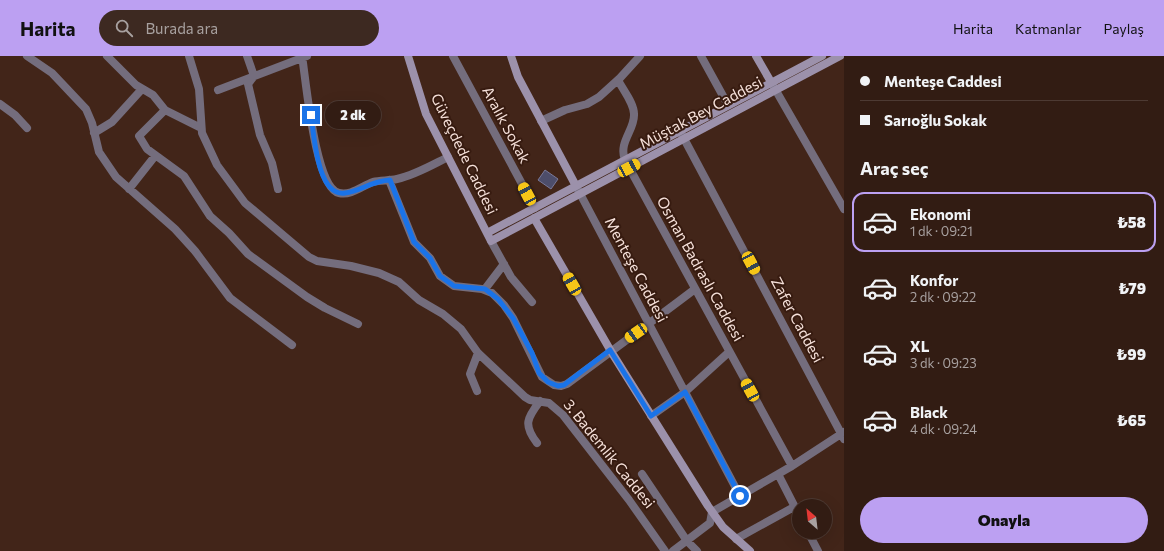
<!DOCTYPE html>
<html lang="tr">
<meta charset="utf-8">
<style>
body{margin:0;font-family:Commissioner,sans-serif;background:#3d2921;color:#f1f3f6;height:100vh;display:flex;flex-direction:column;font-size:15px;white-space:nowrap}
*{box-sizing:border-box;margin:0}
p{font-size:13px;color:#a8a1a0}
.icon{flex:none;width:22px;height:22px;fill:none;stroke:currentColor;stroke-width:2;stroke-linecap:round;stroke-linejoin:round}
.map{position:relative;flex:1;overflow:hidden}
.sheet{display:flex;flex-direction:column;background:#321c13;width:320px}
.sheet>*{flex:none}
.top-card{display:grid;align-content:center;height:88px;padding:0 16px;background:#321c13}
.needle{width:26px;rotate:332deg}
.controls{position:absolute;left:792px;top:443px;display:grid;gap:8px}
.controls a{display:grid;place-items:center;width:40px;height:40px;border-radius:50%;background:#321c13;box-shadow:0 4px 16px #0002,0 0 0 1px #4d3a33;font-size:20px}
.end{position:absolute;width:18px;height:18px;margin:-9px;border:5px solid #1a73e8;background:#fff;box-shadow:0 0 0 2px #fff}
.from{border-radius:50%}
.bubble{position:absolute;height:28px;border-radius:14px;background:#321c13;box-shadow:0 4px 16px #0002,0 0 0 1px #4d3a33;font-size:13px;font-weight:800;line-height:28px;text-align:center}
.car{position:absolute;width:12px;height:24px;margin:-12px -6px;border-radius:5px;box-shadow:0 0 3px 1px #0007;background:linear-gradient(#f5c518 24%,#345 0 40%,#f5c518 0 76%,#345 0 86%,#f5c518 0)}
.top-card b{display:flex;align-items:center;gap:14px;height:38px;font-size:15px}
.top-card b+b{border-top:1px solid #4d3a33}
.top-card i{width:10px;height:10px;background:#f1f3f6}
ul{padding:0;list-style:none}
li{display:flex;align-items:center;gap:12px;height:60px;margin:0 8px 6px;padding:0 8px;border:2px solid transparent;border-radius:12px}
li div{flex:1}
li b{display:block;font-size:15px}
li em{font-style:normal;font-weight:800}
li.on{border-color:#bca0f2}
li>.icon{width:36px;height:36px;stroke-width:1.5}
h2{padding:0 16px;font-size:18px;line-height:48px}
.cta{display:flex;gap:8px;margin-top:auto;padding:8px 16px}
.cta a{flex:1;height:46px;border-radius:24px;background:#bca0f2;color:#111;font-size:16px;font-weight:800;line-height:46px;text-align:center}
header{display:flex;align-items:center;gap:24px;box-sizing:border-box;height:56px;padding:0 20px;background:#bca0f2;color:#111}
header strong{font-size:19px}
nav{display:flex;gap:22px;margin-inline-start:auto;font-size:14px}
.search{width:280px;height:36px;background:#3d2921;display:flex;align-items:center;gap:10px;box-sizing:border-box;padding:0 14px;border-radius:22px;color:#a8a1a0;font-size:15px}
main{display:flex;flex:1;min-height:0}
.map>svg:first-child{display:block}
.building{fill:#4d4d6a;stroke:#79799a}
.lines{fill:none;stroke-linecap:round;stroke-linejoin:round}
.street{stroke:#746d7d;stroke-width:8}
.secondary{stroke:#9c91ab;stroke-width:8}
.route{stroke:#1a73e8;stroke-width:5}
.labels{text-anchor:middle;stroke-width:4;stroke-linejoin:round;paint-order:stroke}
.street-label{font-size:15px;fill:#f6e1da;stroke:#371b10}
</style>
<header>
<strong>Harita</strong>
<div class="search"><svg class="icon" aria-label="search" viewBox="0 0 24 24"><circle cx="10" cy="10" r="6"/><path d="M15 15l6 6"/></svg>Burada ara</div>
<nav><a>Harita</a><a>Katmanlar</a><a>Paylaş</a></nav>
</header>
<main>
<div class="map">
<svg width="844" height="495" viewBox="0 0 844 495">
<rect width="100%" height="100%" fill="#422519"/>
<path class="building" d="M545,114L558,123L551,133L538,124Z"/>
<g class="lines">
<path class="street" d="M27,0L52,17L86,53L92,67L99,96L116,121L175,173L195,195L230,242L292,289
M107,0L136,29L153,39L165,54L201,72
M189,0L199,33L202,77L217,109L245,147L309,201L317,205L351,210L379,217L399,226L419,244L443,258L461,273L478,297L525,341L530,344L549,347L563,359L629,444L665,495
M247,0L254,20L248,28L260,79L272,107L278,133
M302,0C306,24 315,132 339,137C351,140 362,130 373,126C381,124 389,125 397,123C415,119 432,109 448,101
M453,0L535,152
M701,0L728,49
M618,24C623,34 634,47 634,58C635,74 618,86 625,104L792,410
M771,26L844,153
M218,34L307,0
M0,48L15,59L27,72
M165,54L139,80L147,93L184,120L210,160L229,177L248,198L307,241L325,252L358,268
M541,65L565,54L587,48L599,41L620,22L640,0
M94,77L112,66L142,33
M681,77L844,383
M389,124L414,186L430,202L440,220L454,230L482,233L492,237L504,249L513,262L542,321L554,329L561,330L567,328C610,296 653,265 695,233
M576,130L740,440
M129,133L155,100
M491,185L511,221L532,246
M485,233L504,208
M477,335L470,318L478,297
M651,360L685,336L729,296
M537,387C523,369 527,362 540,345
M642,418L687,485L697,495
M778,418L799,459
M808,476L818,495
M736,483L794,451
M673,495L710,467L712,456L792,410L844,376"/>
<path class="secondary" d="M408,0L426,58L491,185L840,0
M511,0L518,21L576,130
M756,0L771,26
M534,162L612,297L708,450L723,471L750,495
M487,177L822,0"/>
</g>
<g class="lines">
<path class="route" d="M311,59C314,78 317,141 345,137C361,135 371,125 390,124L414,186L430,202L440,220L454,230L485,233L498,243L513,262L532,297L539,317L548,326L558,330L564,329L610,294L651,360L685,336L740,440"/>
</g>
<g class="labels">
<g class="street-label">
<text transform="translate(701 57) rotate(-28)" y="5">Müştak Bey Caddesi</text>
<text transform="translate(506 69) rotate(62)" y="5">Aralık Sokak</text>
<text transform="translate(464 98) rotate(64)" y="5">Güveçdede Caddesi</text>
<text transform="translate(700 213) rotate(61)" y="5">Osman Badraslı Caddesi</text>
<text transform="translate(636 214) rotate(62)" y="5">Menteşe Caddesi</text>
<text transform="translate(797 264) rotate(62)" y="5">Zafer Caddesi</text>
<text transform="translate(609 398) rotate(51)" y="5">3. Bademlik Caddesi</text>
</g>
</g>
</svg>
<div class="controls">
<a><svg class="needle" viewBox="-14 -14 28 28"><path d="M0-13l5 13h-10z" fill="#e53935"/><path d="M0 13l5-13h-10z" fill="#a8a1a0"/></svg></a>
</div>
<i class="end from" style="left:740px;top:440px"></i>
<i class="end" style="left:311px;top:59px"></i>
<div class="bubble" style="left:325px;top:45px;width:56px">2 dk</div>
<i class="car" style="left:629px;top:112px;rotate:62deg"></i>
<i class="car" style="left:527px;top:138px;rotate:332deg"></i>
<i class="car" style="left:751px;top:207px;rotate:152deg"></i>
<i class="car" style="left:572px;top:228px;rotate:330deg"></i>
<i class="car" style="left:636px;top:277px;rotate:236deg"></i>
<i class="car" style="left:750px;top:334px;rotate:331deg"></i>
</div>
<section class="sheet">
<div class="top-card">
<b><i class="from"></i>Menteşe Caddesi</b>
<b><i></i>Sarıoğlu Sokak</b>
</div>
<h2>Araç seç</h2>
<ul>
<li class="on"><svg class="icon" aria-label="car" viewBox="0 0 24 24"><path d="M5 17H2v-5l4-1 3-4h7l3 4 3 1v5h-3M9 17h6M6 11h13"/><circle cx="7" cy="17" r="2"/><circle cx="17" cy="17" r="2"/></svg><div><b>Ekonomi</b><p>1 dk · 09:21</p></div><em>₺58</em></li>
<li><svg class="icon" aria-label="car" viewBox="0 0 24 24"><path d="M5 17H2v-5l4-1 3-4h7l3 4 3 1v5h-3M9 17h6M6 11h13"/><circle cx="7" cy="17" r="2"/><circle cx="17" cy="17" r="2"/></svg><div><b>Konfor</b><p>2 dk · 09:22</p></div><em>₺79</em></li>
<li><svg class="icon" aria-label="car" viewBox="0 0 24 24"><path d="M5 17H2v-5l4-1 3-4h7l3 4 3 1v5h-3M9 17h6M6 11h13"/><circle cx="7" cy="17" r="2"/><circle cx="17" cy="17" r="2"/></svg><div><b>XL</b><p>3 dk · 09:23</p></div><em>₺99</em></li>
<li><svg class="icon" aria-label="car" viewBox="0 0 24 24"><path d="M5 17H2v-5l4-1 3-4h7l3 4 3 1v5h-3M9 17h6M6 11h13"/><circle cx="7" cy="17" r="2"/><circle cx="17" cy="17" r="2"/></svg><div><b>Black</b><p>4 dk · 09:24</p></div><em>₺65</em></li>
</ul>
<div class="cta"><a>Onayla</a></div>
</section>
</main>
